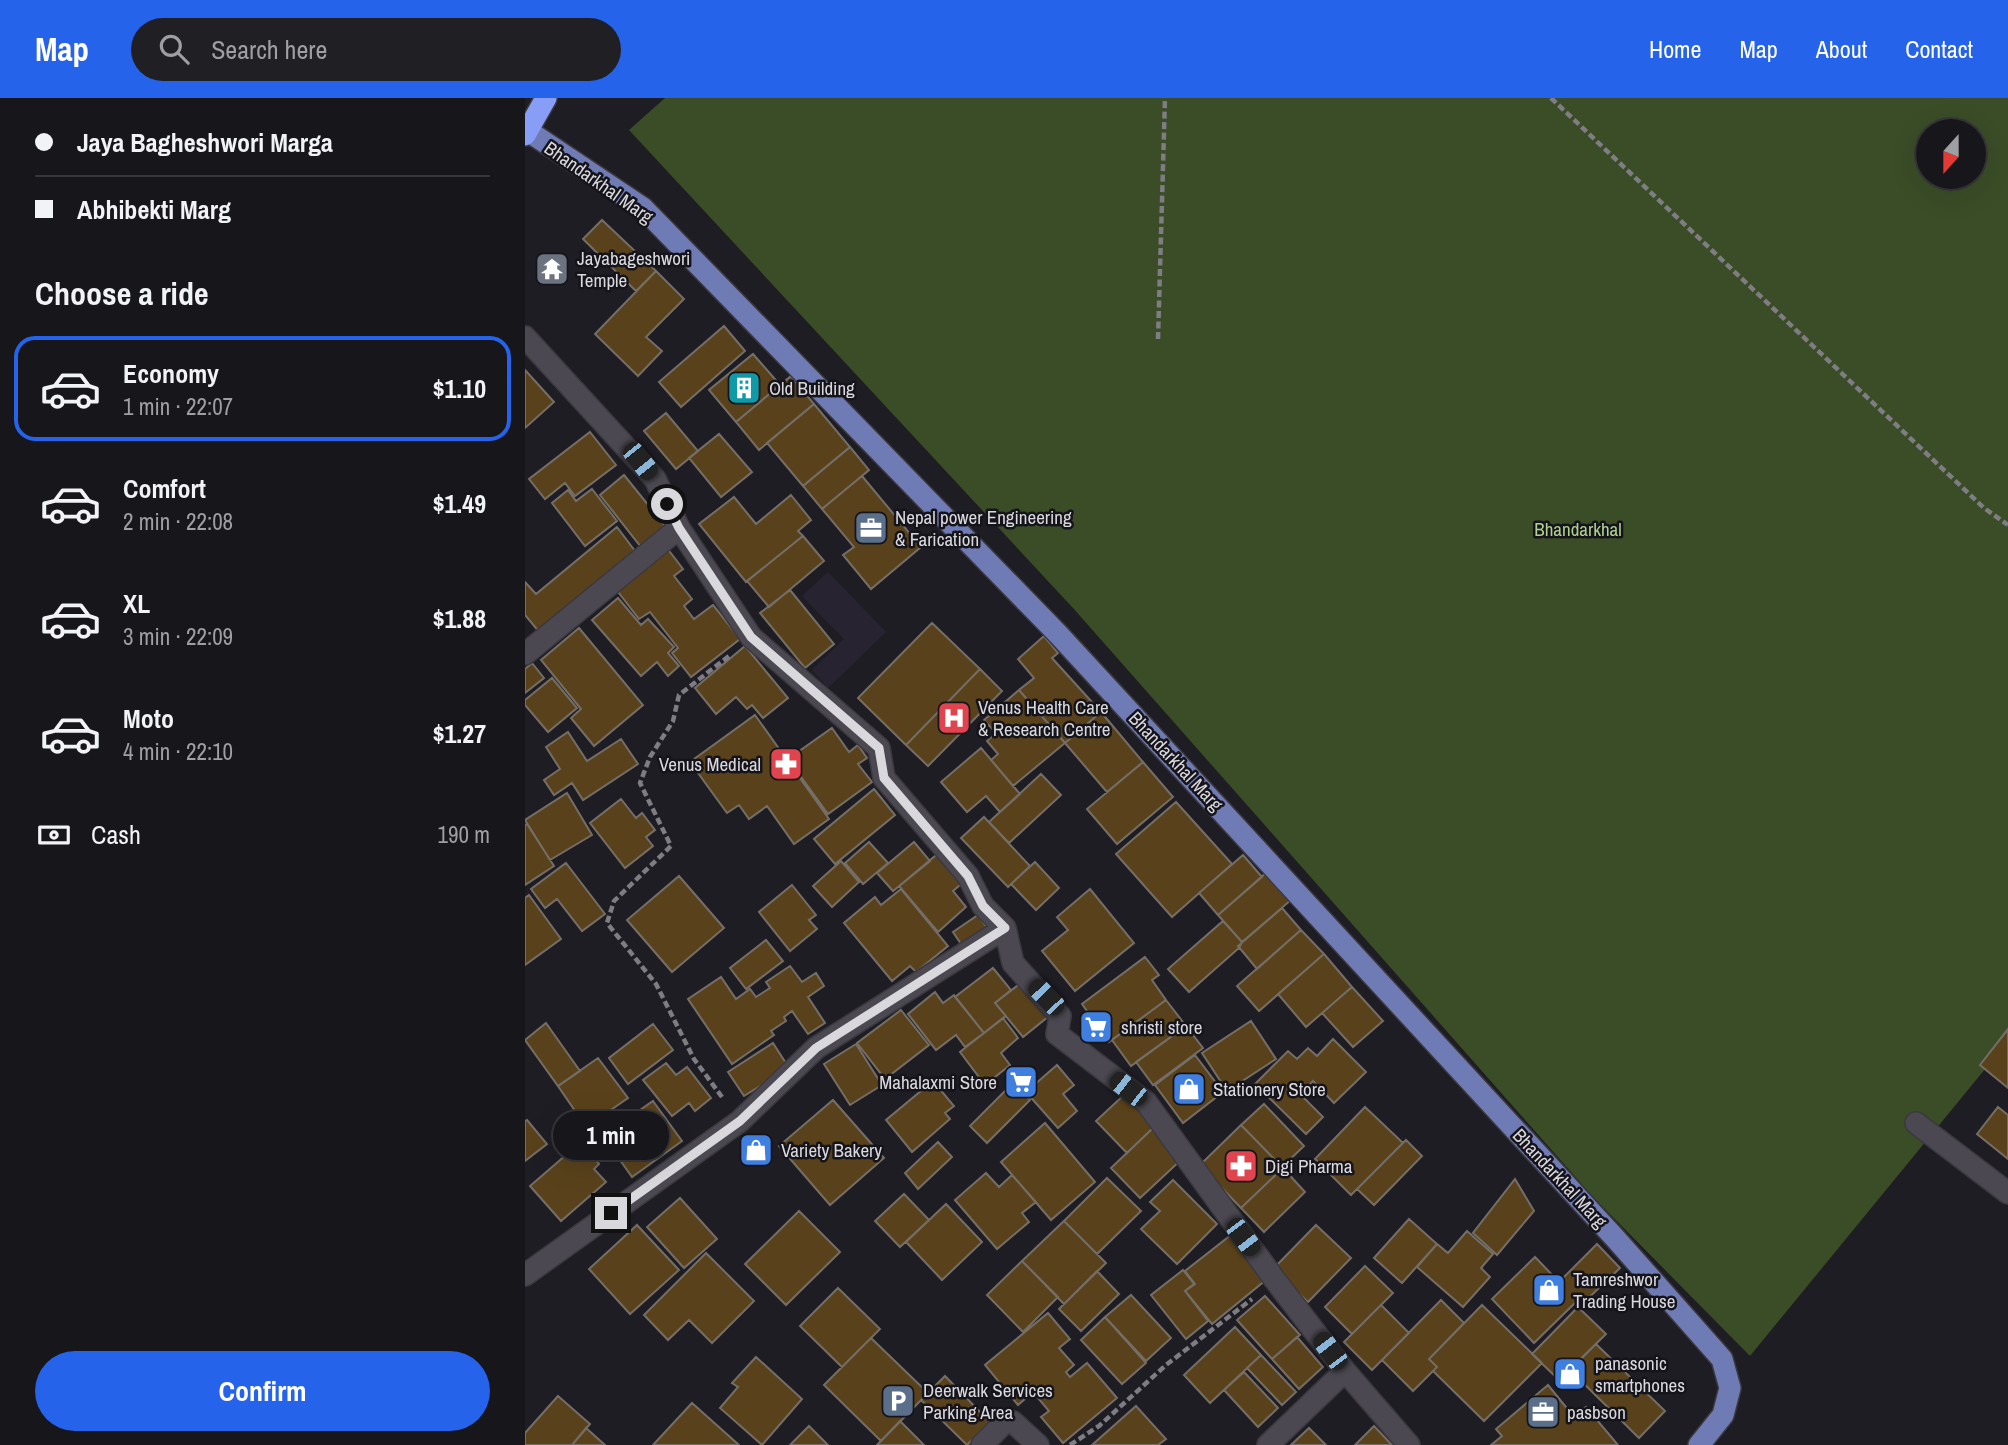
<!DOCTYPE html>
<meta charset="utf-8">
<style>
body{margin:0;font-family:"Archivo Narrow",sans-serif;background:#201f24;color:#f1f3f6;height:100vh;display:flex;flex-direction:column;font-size:26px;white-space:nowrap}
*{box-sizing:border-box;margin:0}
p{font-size:23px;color:#9e9fa3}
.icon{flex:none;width:38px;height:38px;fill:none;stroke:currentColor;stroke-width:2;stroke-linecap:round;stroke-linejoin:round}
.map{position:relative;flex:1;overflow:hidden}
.sheet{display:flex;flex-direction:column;background:#17161b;width:525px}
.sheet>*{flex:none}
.guide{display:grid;align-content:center;height:154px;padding:0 35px;background:#17161b}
.needle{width:46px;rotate:201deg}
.tools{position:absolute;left:1391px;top:21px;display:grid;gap:14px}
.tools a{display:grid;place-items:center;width:70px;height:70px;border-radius:50%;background:#17161b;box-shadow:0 7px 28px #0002,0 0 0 2px #36353a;font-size:35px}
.end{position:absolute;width:32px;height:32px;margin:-16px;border:9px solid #d9d8dd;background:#111;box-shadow:0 0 0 4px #111}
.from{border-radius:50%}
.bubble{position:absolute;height:49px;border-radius:24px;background:#17161b;box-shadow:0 7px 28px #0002,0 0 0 2px #36353a;font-size:23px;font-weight:700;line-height:49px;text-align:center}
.car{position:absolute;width:21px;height:42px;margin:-21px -10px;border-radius:9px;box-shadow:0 0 5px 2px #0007;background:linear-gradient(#222 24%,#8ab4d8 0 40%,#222 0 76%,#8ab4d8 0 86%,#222 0)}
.guide b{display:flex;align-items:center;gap:24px;height:66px;font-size:26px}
.guide b+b{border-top:2px solid #36353a}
.guide i{width:18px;height:18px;background:#f1f3f6}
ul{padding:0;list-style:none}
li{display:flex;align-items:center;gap:21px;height:105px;margin:0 14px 10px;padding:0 21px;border:4px solid transparent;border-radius:21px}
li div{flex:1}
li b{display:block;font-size:26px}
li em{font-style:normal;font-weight:700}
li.selected{border-color:#2563eb}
li>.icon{width:63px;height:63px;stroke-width:1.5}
h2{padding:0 35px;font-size:32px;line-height:84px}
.pay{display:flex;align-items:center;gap:18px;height:77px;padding:0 35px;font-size:26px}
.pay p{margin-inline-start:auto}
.cta{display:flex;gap:14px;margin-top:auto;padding:14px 35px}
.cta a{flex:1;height:80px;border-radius:42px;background:#2563eb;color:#fff;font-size:28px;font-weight:700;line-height:80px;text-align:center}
header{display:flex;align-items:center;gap:42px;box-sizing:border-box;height:98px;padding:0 35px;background:#2563eb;color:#fff}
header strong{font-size:33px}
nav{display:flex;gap:38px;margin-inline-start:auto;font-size:24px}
.search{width:490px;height:63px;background:#201f24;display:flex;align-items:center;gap:18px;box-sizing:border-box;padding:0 24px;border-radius:38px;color:#9e9fa3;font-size:26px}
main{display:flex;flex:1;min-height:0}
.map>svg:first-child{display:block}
.built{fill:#272330}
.forest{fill:#3a4d27;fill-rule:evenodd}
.building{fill:#59421b;stroke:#746e66;stroke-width:2}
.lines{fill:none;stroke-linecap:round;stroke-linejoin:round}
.minor-casing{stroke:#3b393f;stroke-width:24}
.major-casing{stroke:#3b393f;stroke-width:24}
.highway-casing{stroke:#3b393f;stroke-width:24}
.path{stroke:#7f7d83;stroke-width:4.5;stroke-dasharray:7 3.5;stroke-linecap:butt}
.minor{stroke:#4b4851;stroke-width:21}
.major{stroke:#6f7bb4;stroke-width:21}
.highway{stroke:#879df6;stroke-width:21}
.route{stroke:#d9d8dd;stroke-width:9}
.labels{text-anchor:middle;stroke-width:5;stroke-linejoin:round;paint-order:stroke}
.street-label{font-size:19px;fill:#d9d8dd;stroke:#16141b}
.poi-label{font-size:19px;fill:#d9d8dd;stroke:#16141b;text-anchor:start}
.park-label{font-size:19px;fill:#afd08f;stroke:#16141b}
</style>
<header>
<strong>Map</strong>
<div class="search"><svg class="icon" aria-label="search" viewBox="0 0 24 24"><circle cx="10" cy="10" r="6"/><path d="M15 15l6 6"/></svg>Search here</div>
<nav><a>Home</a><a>Map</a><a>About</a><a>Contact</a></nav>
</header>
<main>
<section class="sheet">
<div class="guide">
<b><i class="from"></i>Jaya Bagheshwori Marga</b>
<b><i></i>Abhibekti Marg</b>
</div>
<h2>Choose a ride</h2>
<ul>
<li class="selected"><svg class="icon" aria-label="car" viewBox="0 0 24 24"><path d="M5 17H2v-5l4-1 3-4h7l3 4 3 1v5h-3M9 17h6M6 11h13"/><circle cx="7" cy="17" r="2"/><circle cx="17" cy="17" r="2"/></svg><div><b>Economy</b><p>1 min · 22:07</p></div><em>$1.10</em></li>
<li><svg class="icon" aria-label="car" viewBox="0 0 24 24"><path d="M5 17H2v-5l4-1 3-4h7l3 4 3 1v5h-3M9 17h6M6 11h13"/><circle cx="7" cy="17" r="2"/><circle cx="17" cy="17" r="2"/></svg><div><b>Comfort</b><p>2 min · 22:08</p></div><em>$1.49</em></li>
<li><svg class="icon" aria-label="car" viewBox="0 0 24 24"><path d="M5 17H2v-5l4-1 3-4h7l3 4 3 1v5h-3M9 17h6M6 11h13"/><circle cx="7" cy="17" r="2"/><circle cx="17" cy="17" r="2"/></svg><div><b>XL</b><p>3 min · 22:09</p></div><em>$1.88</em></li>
<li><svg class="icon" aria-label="car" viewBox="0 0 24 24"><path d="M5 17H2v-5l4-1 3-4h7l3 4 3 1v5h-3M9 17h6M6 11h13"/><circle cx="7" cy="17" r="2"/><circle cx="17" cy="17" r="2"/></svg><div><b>Moto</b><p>4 min · 22:10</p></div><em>$1.27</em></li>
</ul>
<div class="pay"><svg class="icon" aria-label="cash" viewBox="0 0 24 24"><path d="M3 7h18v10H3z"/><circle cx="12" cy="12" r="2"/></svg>Cash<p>190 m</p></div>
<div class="cta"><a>Confirm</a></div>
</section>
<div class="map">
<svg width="1483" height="1347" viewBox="0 0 1483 1347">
<rect width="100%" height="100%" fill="#1f1d24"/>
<path class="built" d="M303,474L361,534L303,590L287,572L319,541L277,498Z"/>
<path class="forest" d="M140,0H1483V943L1225,1258L1069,1100L548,510L104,32ZM1404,33H1449V79H1404Z"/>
<path class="building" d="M77,122L131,173L111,193L58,141Z
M131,173L159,201L121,239L137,253L113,278L70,236Z
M199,228L220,253L156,309L134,284Z
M228,256L255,287L211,324L184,292Z
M0,272L29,304L0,330Z
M266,278L289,306L234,352L211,324Z
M289,306L325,349L278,388L242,345Z
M141,315L173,353L151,371L119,333Z
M65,334L91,367L50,398L40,385L20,401L4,381Z
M194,336L227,374L196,399L164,360Z
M325,349L344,372L297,411L278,388Z
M99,377L141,429L116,449L75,397Z
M337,378L396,449L346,491L318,457L329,449L297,411Z
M67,391L92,423L60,448L27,405L43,392L51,403Z
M266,397L286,422L273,433L278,438L221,484L174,426L209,399L231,426Z
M92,429L110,453L15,535L0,517V484L11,496Z
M278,438L299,463L244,509L222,483Z
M142,450L158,471L149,478L167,501L159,508L169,521L188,507L215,541L166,579L147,555L153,550L125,514L114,521L90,490Z
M265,492L309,546L280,570L235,515Z
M93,500L116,527L123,521L149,549L143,555L154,568L143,578L132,564L116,578L67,522Z
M407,525L455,571L381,647L333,600Z
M54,530L118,607L69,648L46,620L56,611L16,562Z
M519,538L533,555L527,560L576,614L540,645L494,592L509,580L493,561Z
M220,548L263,600L238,620L227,607L222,611L211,599L191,616L170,590Z
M7,565L19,580L0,595V571Z
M455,571L477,593L403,668L381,647Z
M27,580L52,610L23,634L0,607V602Z
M494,592L540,645L488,688L466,662L473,656L462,643L471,635L459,622Z
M576,614L618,664L582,694L540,645Z
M230,617L304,721L269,746L242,708L224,721L214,707L202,715L165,664Z
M307,630L324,654L333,647L342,660L333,666L347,684L303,716L263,661Z
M43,634L62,663L96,641L113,666L58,702L47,685L29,697L19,682L35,671L21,649Z
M456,650L495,696L475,714L461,698L442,714L416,684Z
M618,664L648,699L592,746L562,711Z
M516,676L536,697L484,745L464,724Z
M349,691L370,717L310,766L289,741Z
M42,695L67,737L25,762L0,722Z
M96,701L111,720L117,715L130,732L121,739L128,748L100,770L65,725Z
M651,704L707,766L647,819L591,756Z
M459,719L505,768L483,789L436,740Z
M2,726L29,768L0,787V727Z
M344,744L363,765L338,786L320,765Z
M389,744L405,763L368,793L352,775Z
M416,753L441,782L428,793L441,809L413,834L374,788Z
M718,757L737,779L693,817L674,795Z
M316,763L334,784L307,809L288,788Z
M510,764L534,790L511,812L486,786Z
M41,765L80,816L57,833L32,801L20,810L6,791Z
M742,774L766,802L717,844L693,817Z
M154,778L199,830L147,874L102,822Z
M267,787L291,817L284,822L292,831L265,853L234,814Z
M376,791L423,848L391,874L385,868L367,883L319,825L350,799L356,807Z
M565,791L609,845L550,893L517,853L543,832L532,819Z
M4,797L36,841L0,867V800Z
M757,810L776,832L732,871L713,848Z
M453,817L465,834L440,852L428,834Z
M698,823L717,844L714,850L664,894L643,871Z
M776,832L799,856L734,913L712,888Z
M241,842L258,863L221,891L205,870Z
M799,856L827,889L781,929L753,896Z
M620,859L634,877L627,882L641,902L584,944L557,906Z
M265,868L277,884L291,875L299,888L283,899L300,925L283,936L267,913L259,919L261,923L246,933L249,937L207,966L163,901L196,879L211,901L225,891L231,899L245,890L241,884Z
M468,870L486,892L470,905L481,918L459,935L430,899Z
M497,884L524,918L498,939L470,905Z
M827,889L858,923L828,949L797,915Z
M410,894L418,905L429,897L459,935L440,949L431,937L411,952L383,916Z
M641,902L661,928L606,968L587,942Z
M376,912L404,947L360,981L332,945Z
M478,920L493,940L476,955L485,967L460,987L435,954Z
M726,923L751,961L702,993L677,955Z
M21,925L55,973L33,988L0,942Z
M128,926L148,952L103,986L84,960Z
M661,928L678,950L628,987L611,964Z
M1483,931V990L1455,967Z
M808,941L841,974L809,1005L788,983L775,996L798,1019L781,1036L730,986L763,953L772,961L783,950L792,958Z
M248,945L264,970L219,998L203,974Z
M331,946L357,987L325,1007L299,966Z
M670,957L698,994L658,1025L630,987Z
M73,960L103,1000L61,1029L33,988Z
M141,965L151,977L162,969L186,1000L170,1013L164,1005L147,1018L118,982Z
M532,967L549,987L538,996L552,1013L533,1030L501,994Z
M408,983L429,1008L420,1015L425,1021L387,1054L361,1022Z
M488,985L505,1002L462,1045L445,1028Z
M601,995L628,1030L602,1055L571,1023Z
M308,1002L359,1060L305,1107L254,1048Z
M128,1003L157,1043L107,1079L78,1038Z
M739,1006L779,1048L757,1069L716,1027Z
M840,1009L878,1045L826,1097L790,1061Z
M1473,1009L1483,1017V1061L1452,1036Z
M2,1022L22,1046L0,1063V1023Z
M520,1025L570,1084L526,1122L476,1064Z
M716,1027L758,1070L716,1110L675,1067Z
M628,1030L657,1061L615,1100L586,1070Z
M881,1042L897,1058L849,1107L832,1091Z
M56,1044L74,1066L69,1071L81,1084L36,1123L5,1088Z
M413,1044L427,1059L393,1091L380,1075Z
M758,1070L780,1094L739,1134L716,1110Z
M461,1075L474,1089L487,1077L511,1104L497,1115L504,1124L472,1151L430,1102Z
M582,1080L616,1113L572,1156L539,1123Z
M990,1081L1009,1113L972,1157L948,1135Z
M648,1082L692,1126L652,1166L616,1131L635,1113L625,1104Z
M379,1096L404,1122L375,1149L350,1123Z
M155,1100L192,1141L159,1170L122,1129Z
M421,1106L457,1144L417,1182L381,1144Z
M274,1113L315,1154L261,1207L220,1166Z
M884,1121L912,1146L877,1185L849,1160Z
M539,1123L581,1165L539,1206L497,1163Z
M112,1127L154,1172L105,1216L64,1171Z
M791,1127L826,1160L783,1204L748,1171Z
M942,1133L968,1156L956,1170L965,1179L938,1209L892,1169L912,1146L923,1155Z
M706,1137L742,1181L687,1226L660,1193L670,1186L660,1173Z
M1072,1146L1095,1170L1056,1207L1052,1203L1009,1245L967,1201L1010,1159L1034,1184Z
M181,1155L229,1203L187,1245L164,1222L143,1242L119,1217Z
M497,1163L533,1199L498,1234L462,1197Z
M840,1168L868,1195L827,1236L800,1209Z
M658,1172L669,1186L660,1193L683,1223L661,1241L626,1197Z
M572,1173L594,1196L556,1233L534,1211Z
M313,1190L355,1231L317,1269L275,1228Z
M606,1197L646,1240L621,1263L580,1219Z
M740,1198L775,1237L747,1261L712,1222Z
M916,1202L939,1225L904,1261L912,1269L888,1293L857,1262Z
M856,1207L884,1235L847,1272L819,1244Z
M957,1207L1017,1265L959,1323L908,1273L912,1269L904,1261Z
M1053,1209L1081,1236L1034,1282L1007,1256Z
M523,1215L545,1241L534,1250L549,1267L541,1274L545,1279L562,1265L592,1300L538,1345L516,1319L524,1313L508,1294L493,1307L460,1267Z
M580,1219L621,1265L597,1286L556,1242Z
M710,1229L736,1257L685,1305L659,1277Z
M772,1239L798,1269L774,1291L747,1261Z
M346,1240L403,1295L356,1343L299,1287Z
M1071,1246L1140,1313L1114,1340L1045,1272Z
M736,1257L771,1294L757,1307L722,1270Z
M231,1259L277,1301L237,1347L195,1310L213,1289L207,1285Z
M719,1274L753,1310L733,1329L699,1292Z
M420,1278L465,1324L442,1347L396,1302Z
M1023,1287L1049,1319L1061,1309L1093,1347H966L977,1338L971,1331Z
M33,1298L65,1326L47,1347H0V1335Z
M167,1305L214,1347H128Z
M611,1308L641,1341L633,1347H567Z
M375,1323L399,1347H352Z
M284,1328L303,1347H265Z
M849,1328L867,1347H830Z
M61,1330L80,1347H47Z
M784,1330L801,1347H766Z"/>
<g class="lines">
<defs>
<path id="minor" d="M0,239L130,381L154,430L226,539L354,650L359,680L443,778L458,808L480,830L488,865L535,918L532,936L621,1004L750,1182L820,1273L884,1347
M0,556L154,430
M1391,1025L1483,1095
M0,1177L215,1023L291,950L480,830
M457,1347L480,1324H488L513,1347
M743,1347L820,1273"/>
<path id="major" d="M3,33L118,110L533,536L1090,1140L1197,1261L1205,1290L1198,1317L1174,1347"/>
<path id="highway" d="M0,37L21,0"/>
</defs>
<use href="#minor" class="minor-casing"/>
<use href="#major" class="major-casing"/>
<use href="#highway" class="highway-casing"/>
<path class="path" d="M1026,0L1459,410L1483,427
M633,241L640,0
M197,999L169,961L131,886L82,825L89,803L146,748L115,685L125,659L148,623L154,597L204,558
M545,1347L574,1328L641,1267L727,1201"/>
<use href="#minor" class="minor"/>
<use href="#major" class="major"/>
<use href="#highway" class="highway"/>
</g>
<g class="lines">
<path class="route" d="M86,1115L215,1023L291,950L480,830L458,808L443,778L359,680L354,650L226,539L154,430L142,406"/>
</g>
<defs>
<symbol id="temple-square" viewBox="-11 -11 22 22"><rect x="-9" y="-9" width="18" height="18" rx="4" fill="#6b7280" stroke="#16141b"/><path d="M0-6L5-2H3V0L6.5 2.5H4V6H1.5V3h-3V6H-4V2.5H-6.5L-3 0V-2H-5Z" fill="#fff"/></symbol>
<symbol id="building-square" viewBox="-11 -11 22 22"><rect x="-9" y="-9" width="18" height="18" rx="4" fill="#0f9aa8" stroke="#16141b"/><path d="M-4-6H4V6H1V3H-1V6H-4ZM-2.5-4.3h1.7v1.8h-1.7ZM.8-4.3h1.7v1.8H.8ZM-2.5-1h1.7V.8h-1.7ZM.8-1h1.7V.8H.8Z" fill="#fff"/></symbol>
<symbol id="office-square" viewBox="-11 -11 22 22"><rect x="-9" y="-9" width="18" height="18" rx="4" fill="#5c6f8a" stroke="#16141b"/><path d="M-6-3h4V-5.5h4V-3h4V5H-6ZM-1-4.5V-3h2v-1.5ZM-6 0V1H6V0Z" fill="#fff"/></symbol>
<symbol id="hospital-square" viewBox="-11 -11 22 22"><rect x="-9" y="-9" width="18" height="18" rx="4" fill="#e0444e" stroke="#16141b"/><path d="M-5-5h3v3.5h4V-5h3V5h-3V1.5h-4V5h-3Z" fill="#fff"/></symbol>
<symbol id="pharmacy-square" viewBox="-11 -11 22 22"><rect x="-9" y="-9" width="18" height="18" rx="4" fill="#e0444e" stroke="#16141b"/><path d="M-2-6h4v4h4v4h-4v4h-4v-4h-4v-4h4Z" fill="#fff"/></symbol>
<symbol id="supermarket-square" viewBox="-11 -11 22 22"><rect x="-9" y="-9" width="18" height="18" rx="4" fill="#3f7fe0" stroke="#16141b"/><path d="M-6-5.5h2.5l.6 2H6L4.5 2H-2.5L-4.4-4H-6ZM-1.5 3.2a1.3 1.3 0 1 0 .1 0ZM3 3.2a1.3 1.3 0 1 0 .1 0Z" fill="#fff"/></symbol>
<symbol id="shop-square" viewBox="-11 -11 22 22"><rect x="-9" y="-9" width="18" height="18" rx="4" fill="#3f7fe0" stroke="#16141b"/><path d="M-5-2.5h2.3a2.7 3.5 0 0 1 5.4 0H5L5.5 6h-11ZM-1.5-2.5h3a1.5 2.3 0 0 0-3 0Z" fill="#fff"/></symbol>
<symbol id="parking-square" viewBox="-11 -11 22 22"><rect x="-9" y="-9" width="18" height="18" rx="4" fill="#5c6f8a" stroke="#16141b"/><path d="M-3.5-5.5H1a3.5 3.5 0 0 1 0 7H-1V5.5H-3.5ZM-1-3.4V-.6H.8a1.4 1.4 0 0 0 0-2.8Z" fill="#fff"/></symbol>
</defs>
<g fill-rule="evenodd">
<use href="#temple-square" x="8" y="152" width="38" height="38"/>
<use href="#building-square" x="200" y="271" width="38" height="38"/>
<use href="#office-square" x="327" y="411" width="38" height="38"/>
<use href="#hospital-square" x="410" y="601" width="38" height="38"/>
<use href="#pharmacy-square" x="242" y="647" width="38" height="38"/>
<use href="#supermarket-square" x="552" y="910" width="38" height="38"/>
<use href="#supermarket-square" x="477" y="965" width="38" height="38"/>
<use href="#shop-square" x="645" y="972" width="38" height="38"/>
<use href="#shop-square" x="212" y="1033" width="38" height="38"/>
<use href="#pharmacy-square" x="697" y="1049" width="38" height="38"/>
<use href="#shop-square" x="1005" y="1173" width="38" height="38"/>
<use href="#shop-square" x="1026" y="1257" width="38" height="38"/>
<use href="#parking-square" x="354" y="1284" width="38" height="38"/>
<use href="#office-square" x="999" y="1295" width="38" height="38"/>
</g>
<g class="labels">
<g class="street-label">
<text transform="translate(74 84) rotate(35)" y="7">Bhandarkhal Marg</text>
<text transform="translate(651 663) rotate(47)" y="7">Bhandarkhal Marg</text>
<text transform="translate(1035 1080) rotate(47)" y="7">Bhandarkhal Marg</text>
</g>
<g class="poi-label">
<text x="52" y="167">Jayabageshwori<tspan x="52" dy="22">Temple</tspan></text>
<text x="244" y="297">Old Building</text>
<text x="370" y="426">Nepal power Engineering<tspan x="370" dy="22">&amp; Farication</tspan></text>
<text x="453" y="616">Venus Health Care<tspan x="453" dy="22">&amp; Research Centre</tspan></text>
<text x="236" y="673" text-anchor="end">Venus Medical</text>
<text x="596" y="936">shristi store</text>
<text x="472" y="991" text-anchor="end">Mahalaxmi Store</text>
<text x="688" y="998">Stationery Store</text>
<text x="256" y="1059">Variety Bakery</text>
<text x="740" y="1075">Digi Pharma</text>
<text x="1048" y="1188">Tamreshwor<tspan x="1048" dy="22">Trading House</tspan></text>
<text x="1070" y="1272">panasonic<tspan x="1070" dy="22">smartphones</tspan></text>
<text x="398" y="1299">Deerwalk Services<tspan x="398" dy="22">Parking Area</tspan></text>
<text x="1042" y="1321">pasbson</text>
</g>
<g class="park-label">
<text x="1053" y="438">Bhandarkhal</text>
</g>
</g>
</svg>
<div class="tools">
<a><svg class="needle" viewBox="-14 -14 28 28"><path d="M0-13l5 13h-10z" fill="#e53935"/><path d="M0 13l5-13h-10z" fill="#9e9fa3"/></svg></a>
</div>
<i class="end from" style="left:142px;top:406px"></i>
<i class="end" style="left:86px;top:1115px"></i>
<div class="bubble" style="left:28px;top:1013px;width:116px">1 min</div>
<i class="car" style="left:115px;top:363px;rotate:141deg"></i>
<i class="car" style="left:521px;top:899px;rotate:316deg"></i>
<i class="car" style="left:603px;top:991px;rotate:308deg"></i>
<i class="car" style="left:718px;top:1139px;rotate:143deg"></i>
<i class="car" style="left:805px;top:1253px;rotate:323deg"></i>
</div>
</main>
